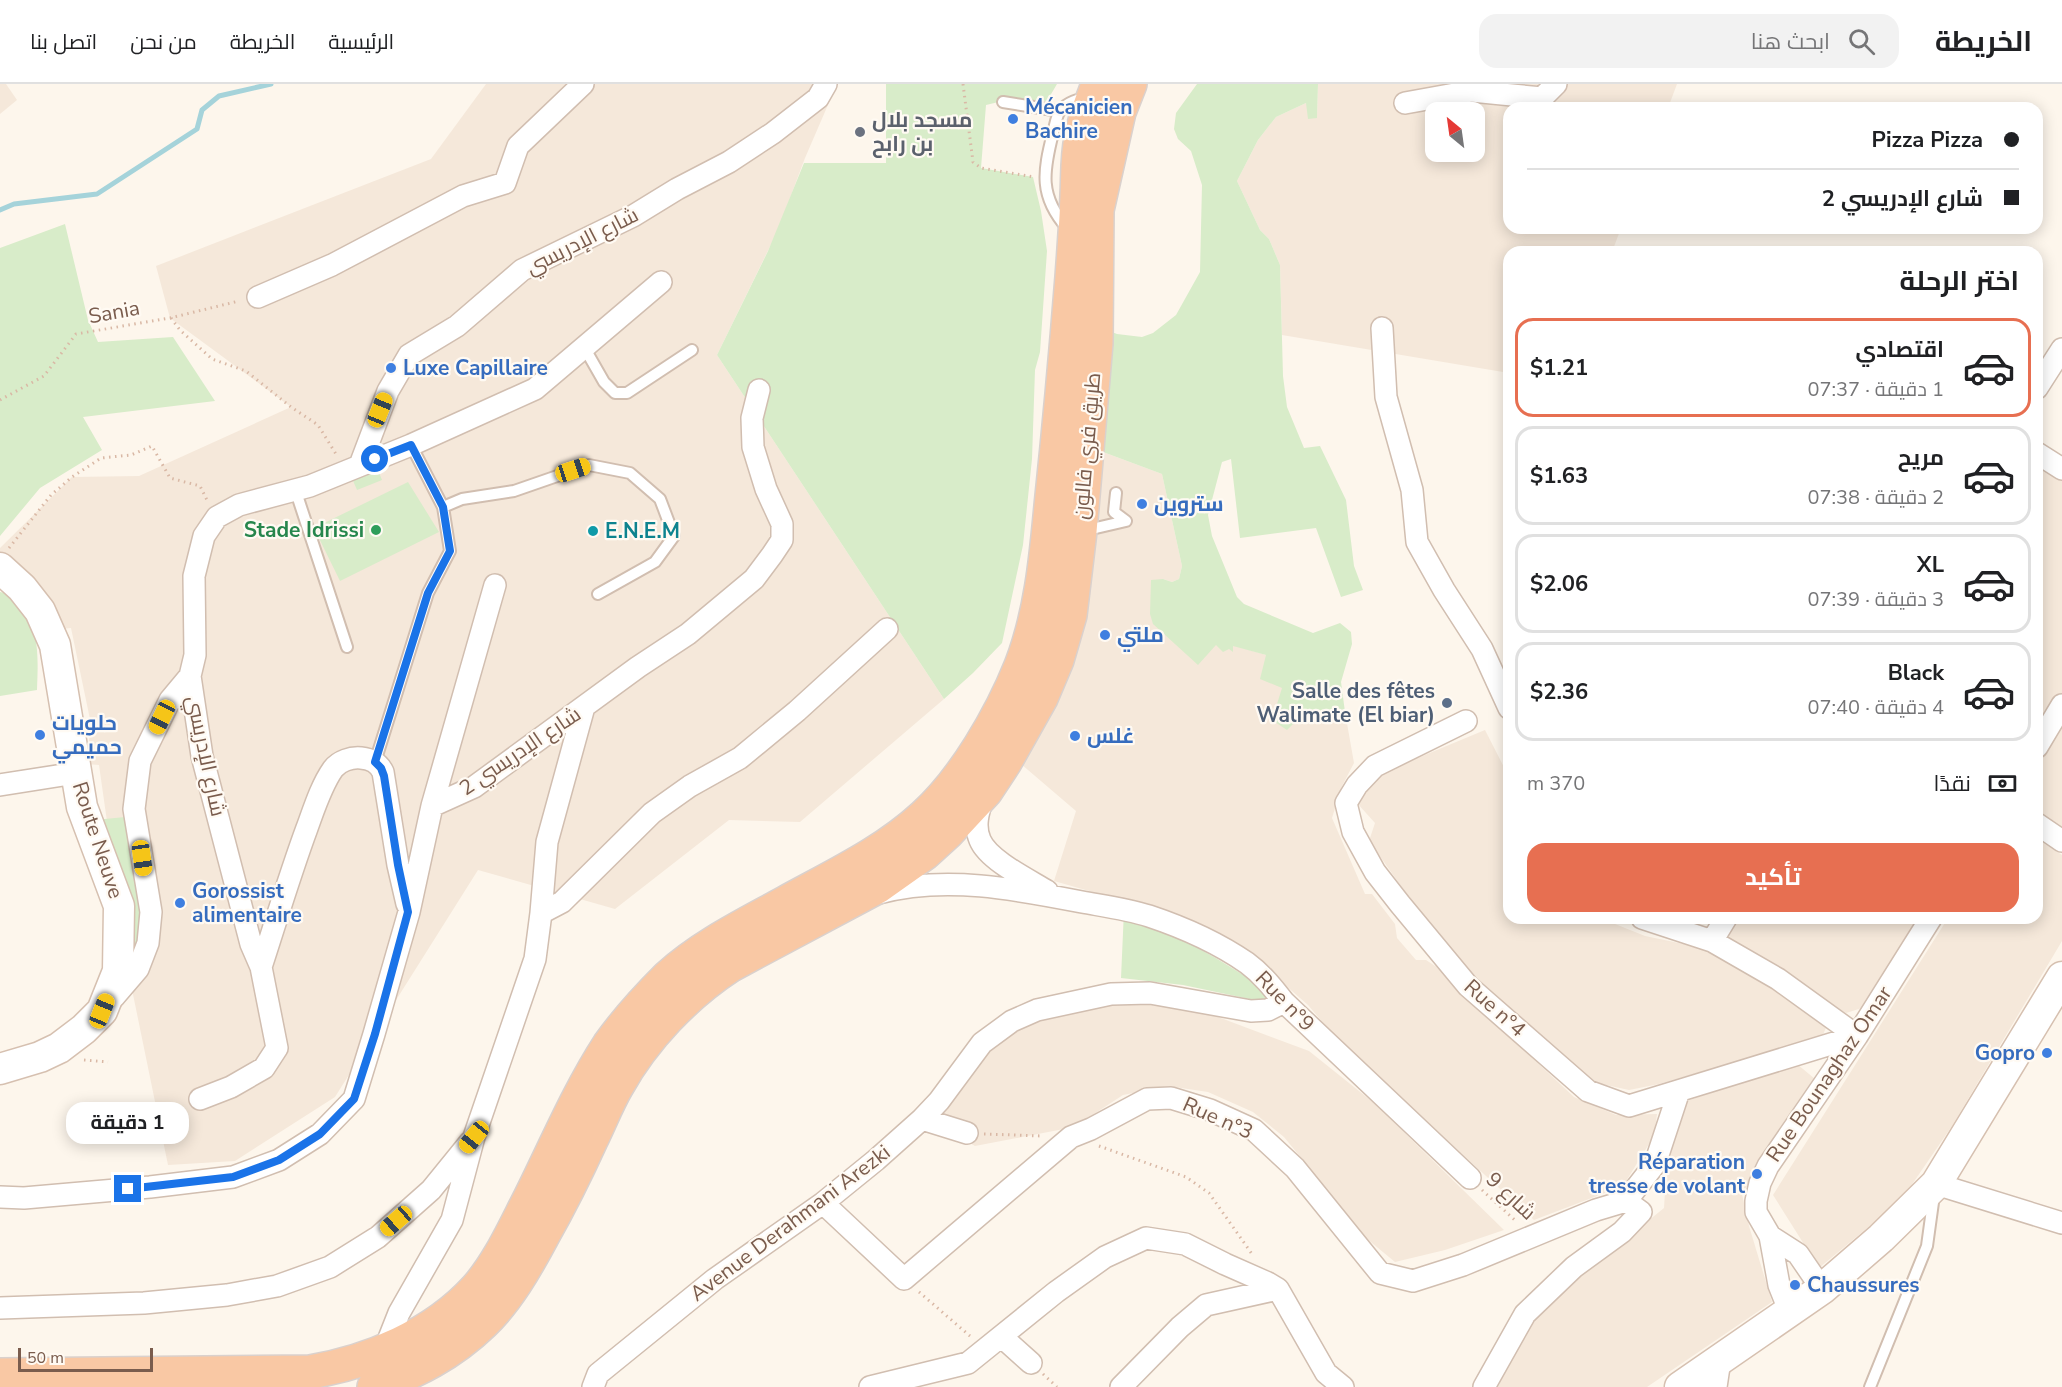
<!DOCTYPE html>
<html lang="ar">
<meta charset="utf-8">
<style>
body{margin:0;font-family:"Nunito Sans",Cairo,sans-serif;background:#f2f2f2;color:#202124;direction:rtl;height:100vh;display:flex;flex-direction:column;font-size:22px;white-space:nowrap}
*{box-sizing:border-box;margin:0}
p{font-size:20px;color:#757577}
.icon{flex:none;width:33px;height:33px;fill:none;stroke:currentColor;stroke-width:2;stroke-linecap:round;stroke-linejoin:round}
.map{position:relative;flex:1;overflow:hidden;direction:ltr}
.details{position:absolute;left:1503px;top:162px;width:540px;height:678px;display:flex;flex-direction:column;background:#fff;border-radius:18px;box-shadow:0 3px 15px #0003;direction:rtl}
.details>*{flex:none}
.banner{position:absolute;left:1503px;top:18px;width:540px;height:132px;border-radius:18px;box-shadow:0 3px 15px #0003;direction:rtl;display:grid;align-content:center;height:132px;padding:0 24px;background:#fff}
.needle{width:39px;rotate:331deg}
.tools{position:absolute;left:1425px;top:18px;display:grid;gap:12px}
.tools a{display:grid;place-items:center;width:60px;height:60px;border-radius:12px;background:#fff;box-shadow:0 3px 15px #0003;font-size:30px}
.scale{position:absolute;left:18px;bottom:15px;width:135px;box-sizing:border-box;padding-left:6px;border:3px solid #7a5c4d;border-top:0;font-size:16px;line-height:21px;white-space:nowrap;color:#7a5c4d;-webkit-text-stroke:4px #fffaf3;paint-order:stroke}
.end{position:absolute;width:27px;height:27px;margin:-14px;border:8px solid #1a73e8;background:#fff;box-shadow:0 0 0 3px #fff}
.from{border-radius:50%}
.bubble{position:absolute;height:42px;border-radius:18px;background:#fff;box-shadow:0 3px 15px #0003;font-size:20px;font-weight:700;line-height:42px;text-align:center;direction:rtl}
.car{position:absolute;width:18px;height:36px;margin:-18px -9px;border-radius:8px;box-shadow:0 0 4px 2px #0007;background:linear-gradient(#f5c518 24%,#345 0 40%,#f5c518 0 76%,#345 0 86%,#f5c518 0)}
.banner b{display:flex;align-items:center;gap:21px;height:57px;font-size:22px}
.banner b+b{border-top:2px solid #e0e0e0}
.banner i{width:15px;height:15px;background:#202124}
ul{padding:0;list-style:none}
li{display:flex;align-items:center;gap:18px;height:99px;margin:0 12px 9px;padding:0 12px;border:3px solid #e0e0e0;border-radius:18px}
li div{flex:1}
li b{display:block;font-size:22px}
li em{font-style:normal;font-weight:700}
li.current{border-color:#e76f51}
li>.icon{width:54px;height:54px;stroke-width:1.5}
h2{padding:0 24px;font-size:27px;line-height:72px}
.pay{display:flex;align-items:center;gap:15px;height:66px;padding:0 24px;font-size:22px}
.pay p{margin-inline-start:auto}
.action{display:flex;gap:12px;margin-top:auto;padding:12px 24px}
.action a{flex:1;height:69px;border-radius:18px;background:#e76f51;color:#fff;font-size:24px;font-weight:700;line-height:69px;text-align:center}
header{display:flex;align-items:center;gap:36px;box-sizing:border-box;height:84px;padding:0 30px;background:#fff;border-bottom:2px solid #e0e0e0}
header strong{font-size:28px}
nav{display:flex;gap:33px;margin-inline-start:auto;font-size:21px}
.search{width:420px;height:54px;background:#f2f2f2;display:flex;align-items:center;gap:15px;box-sizing:border-box;padding:0 21px;border-radius:18px;color:#757577;font-size:22px}
.map>svg:first-child{display:block}
.residential{fill:#f5e8da;fill-rule:evenodd}
.green{fill:#d8ecc9}
.lines{fill:none;stroke-linecap:round;stroke-linejoin:round}
.stream{stroke:#a5d3da;stroke-width:5}
.service-casing{stroke:#d1beb0;stroke-width:14}
.minor-casing{stroke:#d1beb0;stroke-width:24}
.secondary-casing{stroke:#d6c0b0;stroke-width:33}
.trunk-casing{stroke:#dad1cd;stroke-width:36}
.path{stroke:#d9b8a5;stroke-width:3;stroke-dasharray:1.5 4.5;stroke-linecap:butt}
.service{stroke:#fff;stroke-width:10}
.minor{stroke:#fff;stroke-width:21}
.secondary{stroke:#fff;stroke-width:30}
.trunk{stroke:#f9c8a4;stroke-width:33}
.route{stroke:#1a73e8;stroke-width:8}
.shop-dot{fill:#3f7fe0;stroke:#fffaf3;stroke-width:2}
.worship-dot{fill:#6b7280;stroke:#fffaf3;stroke-width:2}
.leisure-dot{fill:#2e9e5b;stroke:#fffaf3;stroke-width:2}
.culture-dot{fill:#0f9aa8;stroke:#fffaf3;stroke-width:2}
.service-dot{fill:#5c6f8a;stroke:#fffaf3;stroke-width:2}
.labels{text-anchor:middle;stroke-width:4.5;stroke-linejoin:round;paint-order:stroke}
.shop-label{font-size:21px;font-weight:bold;fill:#366cbe;stroke:#fffaf3;text-anchor:start}
.worship-label{font-size:21px;font-weight:bold;fill:#5b616d;stroke:#fffaf3;text-anchor:start}
.street-label{font-size:21px;fill:#7a5c4d;stroke:#fffaf3}
.leisure-label{font-size:21px;font-weight:bold;fill:#27864d;stroke:#fffaf3;text-anchor:end}
.culture-label{font-size:21px;font-weight:bold;fill:#0d838f;stroke:#fffaf3;text-anchor:start}
.service-label{font-size:21px;font-weight:bold;fill:#4e5e75;stroke:#fffaf3;text-anchor:end}
</style>
<header>
<strong>الخريطة</strong>
<div class="search"><svg class="icon" aria-label="search" viewBox="0 0 24 24"><circle cx="10" cy="10" r="6"/><path d="M15 15l6 6"/></svg>ابحث هنا</div>
<nav><a>الرئيسية</a><a>الخريطة</a><a>من نحن</a><a>اتصل بنا</a></nav>
</header>
<div class="map">
<svg width="2062" height="1303" viewBox="0 0 2062 1303">
<rect width="100%" height="100%" fill="#fdf6ec"/>
<path class="residential" d="M0,0H6L17,16L0,30Z
M486,0H837L805,74L778,146L717,271L944,615L800,738L729,736L615,825L478,786L335,1013L235,1077L168,1081L128,886L99,681L86,680L91,640L71,544L59,545L0,474V464L72,393L139,392L291,323L170,234L156,182L431,75Z
M1318,0H1677L1668,24H1509V144H1621L1612,168H1509V289L1282,251L1280,181L1269,155L1260,146L1237,97L1258,56L1276,33L1306,19L1317,34ZM1436,28H1474V68H1436Z
M1095,365L1162,390L1182,482L1179,495L1172,498L1163,495L1216,560L1233,561L1266,571L1283,604L1273,636L1345,628L1354,679L1342,702L1332,734L1365,810H1372L1395,840L1397,854L1416,876H1426L1455,895L1513,956L1574,1013L1616,1031L1657,1030L1654,1052L1623,1102L1534,1136L1336,954L1308,921L1269,887L1142,822L1054,797L1076,727L1021,680Z
M2037,380L2062,397V616L2037,656Z
M2062,629V751L2037,734V670Z
M1485,646L1509,693V834H1609L1615,840L1645,852L1708,865L1769,895L1828,939L1822,953L1659,1000L1629,1006L1597,999L1485,906L1411,816L1369,757L1375,739L1357,719L1375,694L1408,678Z
M2037,755L2062,771V857L1952,1042L1902,1115L1819,1184L1773,1111L1948,834H2037Z
M1731,834H1918L1862,924L1846,929L1719,851Z
M1102,907L1170,915L1309,967L1374,1019L1504,1146L1445,1166L1395,1178L1360,1149L1329,1108L1284,1053L1253,1028L1208,1008L1168,1002L1123,1011L1074,1043L975,1062L929,1036L993,947Z
M1797,980L1815,995L1742,1110L1749,1142L1772,1218L1647,1303H1493L1533,1235L1595,1180L1664,1124L1667,1076L1687,1017Z"/>
<path class="green" d="M886,0H1057L1047,17L1011,15L986,21L981,84L1033,93L1041,127L1047,167L1040,268L1035,286L1032,375L1023,461L1002,559L973,589L944,615L717,271L768,167L804,79H886Z
M1197,0H1318L1317,34L1308,35L1306,19L1276,33L1258,56L1237,97L1260,146L1269,155L1280,181L1283,292L1287,323L1304,364L1320,362L1346,416L1354,482L1363,506L1341,513L1316,444L1240,454L1231,375L1222,378L1208,431L1212,452L1237,513L1244,520L1313,549L1340,539L1351,548L1352,560L1341,598L1345,628L1301,632L1287,646L1272,636L1282,604L1260,595L1266,571L1233,562V568L1229,565L1223,568L1216,561L1198,581L1153,540L1150,530L1151,496L1163,495L1172,498L1179,495L1182,482L1162,390L1095,365L1104,245L1117,250L1142,253L1153,249L1176,231L1200,188L1202,101L1191,67L1178,55L1174,45L1176,29Z
M65,140L88,236L98,258L173,253L215,317L83,333L102,366L40,404L0,452V164Z
M376,381L382,396L357,406L351,392Z
M408,398L439,448L340,497L314,444Z
M0,508C9,509 18,516 23,523C40,550 38,575 37,606L0,612Z
M136,732L150,820L132,890L94,736Z
M1124,826C1175,850 1222,876 1268,907V916L1264,918L1183,901L1121,894Z"/>
<g class="lines">
<path class="stream" d="M0,126L14,120L97,110L197,45L202,26L219,12L271,0"/>
<defs>
<path id="service" d="M1003,18L1059,27
M1067,144C1039,112 1043,88 1053,49C1055,43 1056,32 1060,27C1067,18 1079,15 1089,13
M584,263L604,298L615,309H627L692,266
M295,405L347,563
M443,423L462,415L514,407L589,381L630,389L660,415L674,452L655,478L598,510
M1083,447L1126,437L1114,428L1116,409
M375,678L428,509L450,467L443,423L411,361
M1870,1303L1927,1162L1934,1111"/>
<path id="minor" d="M1405,19L1472,7L1542,14L1556,0
M258,213L332,181L463,112L505,99L518,62L583,0
M1382,244L1386,313L1412,406L1417,458L1444,506L1482,565L1509,624
M2037,304L2062,265
M2037,369L2062,385
M360,381L388,307L409,271L457,242L522,186L633,132L677,105L729,78L773,49L818,14L826,0
M1466,637L1375,682L1357,701L1346,719L1353,748L1375,788L1400,820L1468,902L1588,1007L1629,1022L1857,952
M2037,663L2062,621
M0,701L76,689
M983,715C978,728 974,742 980,756C988,776 1029,796 1047,807
M432,722L495,501
M2037,740L2062,757
M879,809C944,791 1016,805 1082,818C1104,822 1127,825 1149,832C1182,843 1218,859 1247,879C1262,890 1273,904 1284,918L1470,1094
M541,829L547,758L584,623
M1642,834L1712,857L1778,895L1857,952
M1712,857L1726,834
M261,883C276,837 290,790 307,744C314,725 321,702 333,685C339,677 351,673 361,674C371,675 378,678 383,688L398,781L407,820
M114,913L138,885L148,859L151,828L134,725L140,677L170,616L190,592
M200,1015L231,1003L264,984L277,964L261,883L251,860L202,672L190,592L195,571L194,492L204,452L217,433L239,421L310,402L411,361L535,305L661,198
M922,1035L967,1049
M1936,1100L2062,1139
M0,1113L24,1114L150,1103L233,1093L279,1076L320,1050L354,1015L374,950L409,828L432,722L474,703L638,583L688,550L754,495L772,471L782,456V440L766,405L753,363L752,334L759,306
M1626,1117L1655,1080L1679,1007
M823,1119L904,1195L1071,1053L1091,1045L1147,1015L1171,1014L1210,1026L1254,1046L1295,1084L1380,1189L1413,1197L1463,1181L1596,1126L1626,1117
M1770,1152L1798,1170L1822,1205
M0,1224L144,1219L227,1211L277,1202L330,1183L378,1153L431,1106L470,1058
M1789,1226L1779,1201L1770,1152L1756,1128V1117L1760,1099L1768,1082L1857,952L1931,834
M1002,1253L1031,1279
M384,1267L399,1229L452,1136L474,1053L535,875L541,829L562,818L652,729L690,702L740,674L797,627L887,545
M593,1303L598,1290L715,1195L823,1119L876,1076L922,1035L939,1017L982,959L1012,937L1037,926L1111,910L1150,909L1251,927L1268,926L1284,918
M870,1303L968,1279L1056,1208L1105,1173L1146,1154L1185,1160L1225,1180L1268,1199L1278,1205L1326,1289L1343,1303
M1121,1303L1180,1243L1206,1221L1278,1205
M1484,1303L1525,1230L1574,1183L1622,1148L1641,1128L1626,1117
M1716,1303L1720,1276"/>
<path id="secondary" d="M0,484L22,504L40,527L55,561L82,723L119,822L118,887L102,927L84,945L59,964L40,973L0,985
M1680,1303L1822,1205L1881,1154L1936,1100L2062,893"/>
<path id="trunk" d="M0,1291L310,1288C370,1278 434,1251 476,1205C499,1179 514,1145 530,1114C555,1064 579,1007 609,961C626,937 647,914 668,893C702,862 745,841 785,819C832,793 884,769 924,732C964,696 1001,632 1021,582C1041,530 1046,476 1051,422C1059,346 1066,269 1072,193C1074,166 1076,139 1077,111C1078,92 1077,74 1081,54C1084,35 1092,18 1098,0
M374,1303C415,1288 451,1270 483,1239C507,1216 526,1183 542,1153C560,1121 576,1089 591,1056C600,1038 607,1019 617,1002C644,954 685,911 731,881L877,803L925,769L947,749L986,707L1005,678L1041,614L1057,576L1070,531L1080,447L1096,259L1097,126L1119,28L1130,0"/>
</defs>
<use href="#service" class="service-casing"/>
<use href="#minor" class="minor-casing"/>
<use href="#secondary" class="secondary-casing"/>
<use href="#trunk" class="trunk-casing"/>
<path class="path" d="M963,0L973,78L981,84L1034,93
M171,234L180,246L212,275L246,287L291,323L318,341L336,370
M0,316L44,292L76,250L170,234L239,217
M9,464L51,411L72,393L101,374L131,371L152,362L170,394L200,402L207,416
M84,976L108,978
M984,1050L1043,1052
M1099,1062L1186,1093L1209,1109L1252,1170
M1482,1106L1517,1138
M919,1208L970,1252
M1043,1290L1057,1303"/>
<use href="#service" class="service"/>
<use href="#minor" class="minor"/>
<use href="#secondary" class="secondary"/>
<use href="#trunk" class="trunk"/>
</g>
<g class="lines">
<path class="route" d="M128,1105L233,1093L279,1076L320,1050L354,1015L375,950L408,828L398,781L384,692L381,684L375,678L428,509L450,467L443,423L411,361L375,375"/>
</g>
<g class="shop-dot">
<circle cx="1013" cy="35" r="6"/>
<circle cx="391" cy="284" r="6"/>
<circle cx="1142" cy="420" r="6"/>
<circle cx="1105" cy="551" r="6"/>
<circle cx="40" cy="651" r="6"/>
<circle cx="1075" cy="652" r="6"/>
<circle cx="180" cy="819" r="6"/>
<circle cx="2047" cy="969" r="6"/>
<circle cx="1757" cy="1090" r="6"/>
<circle cx="1795" cy="1201" r="6"/>
</g>
<circle class="worship-dot" cx="860" cy="48" r="6"/>
<circle class="leisure-dot" cx="376" cy="446" r="6"/>
<circle class="culture-dot" cx="593" cy="447" r="6"/>
<circle class="service-dot" cx="1447" cy="619" r="6"/>
<g class="labels">
<g class="shop-label">
<text x="1025" y="30">Mécanicien<tspan x="1025" dy="24">Bachire</tspan></text>
<text x="403" y="291">Luxe Capillaire</text>
<text x="1154" y="427">ستروين</text>
<text x="1117" y="558">ملتي</text>
<text x="52" y="646">حلويات<tspan x="52" dy="24">حميمي</tspan></text>
<text x="1087" y="659">غلس</text>
<text x="192" y="814">Gorossist<tspan x="192" dy="24">alimentaire</tspan></text>
<text x="2035" y="976" text-anchor="end">Gopro</text>
<text x="1745" y="1085" text-anchor="end">Réparation<tspan x="1745" dy="24">tresse de volant</tspan></text>
<text x="1807" y="1208">Chaussures</text>
</g>
<g class="worship-label">
<text x="872" y="43">مسجد بلال<tspan x="872" dy="24">بن رابح</tspan></text>
</g>
<g class="street-label">
<text transform="translate(582 157) rotate(-27)" y="7">شارع الإدريسي</text>
<text transform="translate(114 228) rotate(-10)" y="7">Sania</text>
<text transform="translate(1087 362) rotate(-85)" y="7">طريق فري فالون</text>
<text transform="translate(520 667) rotate(-34)" y="7">شارع الإدريسي 2</text>
<text transform="translate(206 672) rotate(78)" y="7">شارع الإدريسي</text>
<text transform="translate(98 756) rotate(72)" y="7">Route Neuve</text>
<text transform="translate(1285 917) rotate(46)" y="7">Rue n°9</text>
<text transform="translate(1495 924) rotate(42)" y="7">Rue n°4</text>
<text transform="translate(1829 990) rotate(-56)" y="7">Rue Bounaghaz Omar</text>
<text transform="translate(1218 1034) rotate(24)" y="7">Rue n°3</text>
<text transform="translate(1511 1112) rotate(43)" y="7">شارع 9</text>
<text transform="translate(790 1139) rotate(-37)" y="7">Avenue Derahmani Arezki</text>
</g>
<g class="leisure-label">
<text x="364" y="453">Stade Idrissi</text>
</g>
<g class="culture-label">
<text x="605" y="454">E.N.E.M</text>
</g>
<g class="service-label">
<text x="1435" y="614">Salle des fêtes<tspan x="1435" dy="24">Walimate (El biar)</tspan></text>
</g>
</g>
</svg>
<div class="tools">
<a><svg class="needle" viewBox="-14 -14 28 28"><path d="M0-13l5 13h-10z" fill="#e53935"/><path d="M0 13l5-13h-10z" fill="#757577"/></svg></a>
</div>
<div class="scale">50 m</div>
<i class="end from" style="left:375px;top:375px"></i>
<i class="end" style="left:128px;top:1105px"></i>
<div class="bubble" style="left:66px;top:1018px;width:123px">1 دقيقة</div>
<i class="car" style="left:380px;top:326px;rotate:22deg"></i>
<i class="car" style="left:573px;top:386px;rotate:72deg"></i>
<i class="car" style="left:162px;top:633px;rotate:206deg"></i>
<i class="car" style="left:142px;top:774px;rotate:172deg"></i>
<i class="car" style="left:102px;top:927px;rotate:22deg"></i>
<i class="car" style="left:474px;top:1053px;rotate:219deg"></i>
<i class="car" style="left:396px;top:1137px;rotate:229deg"></i>
<div class="banner">
<b><i class="from"></i>Pizza Pizza</b>
<b><i></i>شارع الإدريسي 2</b>
</div>
<section class="details">
<h2>اختر الرحلة</h2>
<ul>
<li class="current"><svg class="icon" aria-label="car" viewBox="0 0 24 24"><path d="M5 17H2v-5l4-1 3-4h7l3 4 3 1v5h-3M9 17h6M6 11h13"/><circle cx="7" cy="17" r="2"/><circle cx="17" cy="17" r="2"/></svg><div><b>اقتصادي</b><p>1 دقيقة · 07:37</p></div><em>$1.21</em></li>
<li><svg class="icon" aria-label="car" viewBox="0 0 24 24"><path d="M5 17H2v-5l4-1 3-4h7l3 4 3 1v5h-3M9 17h6M6 11h13"/><circle cx="7" cy="17" r="2"/><circle cx="17" cy="17" r="2"/></svg><div><b>مريح</b><p>2 دقيقة · 07:38</p></div><em>$1.63</em></li>
<li><svg class="icon" aria-label="car" viewBox="0 0 24 24"><path d="M5 17H2v-5l4-1 3-4h7l3 4 3 1v5h-3M9 17h6M6 11h13"/><circle cx="7" cy="17" r="2"/><circle cx="17" cy="17" r="2"/></svg><div><b>XL</b><p>3 دقيقة · 07:39</p></div><em>$2.06</em></li>
<li><svg class="icon" aria-label="car" viewBox="0 0 24 24"><path d="M5 17H2v-5l4-1 3-4h7l3 4 3 1v5h-3M9 17h6M6 11h13"/><circle cx="7" cy="17" r="2"/><circle cx="17" cy="17" r="2"/></svg><div><b>Black</b><p>4 دقيقة · 07:40</p></div><em>$2.36</em></li>
</ul>
<div class="pay"><svg class="icon" aria-label="cash" viewBox="0 0 24 24"><path d="M3 7h18v10H3z"/><circle cx="12" cy="12" r="2"/></svg>نقدًا<p>370 m</p></div>
<div class="action"><a>تأكيد</a></div>
</section>
</div>
